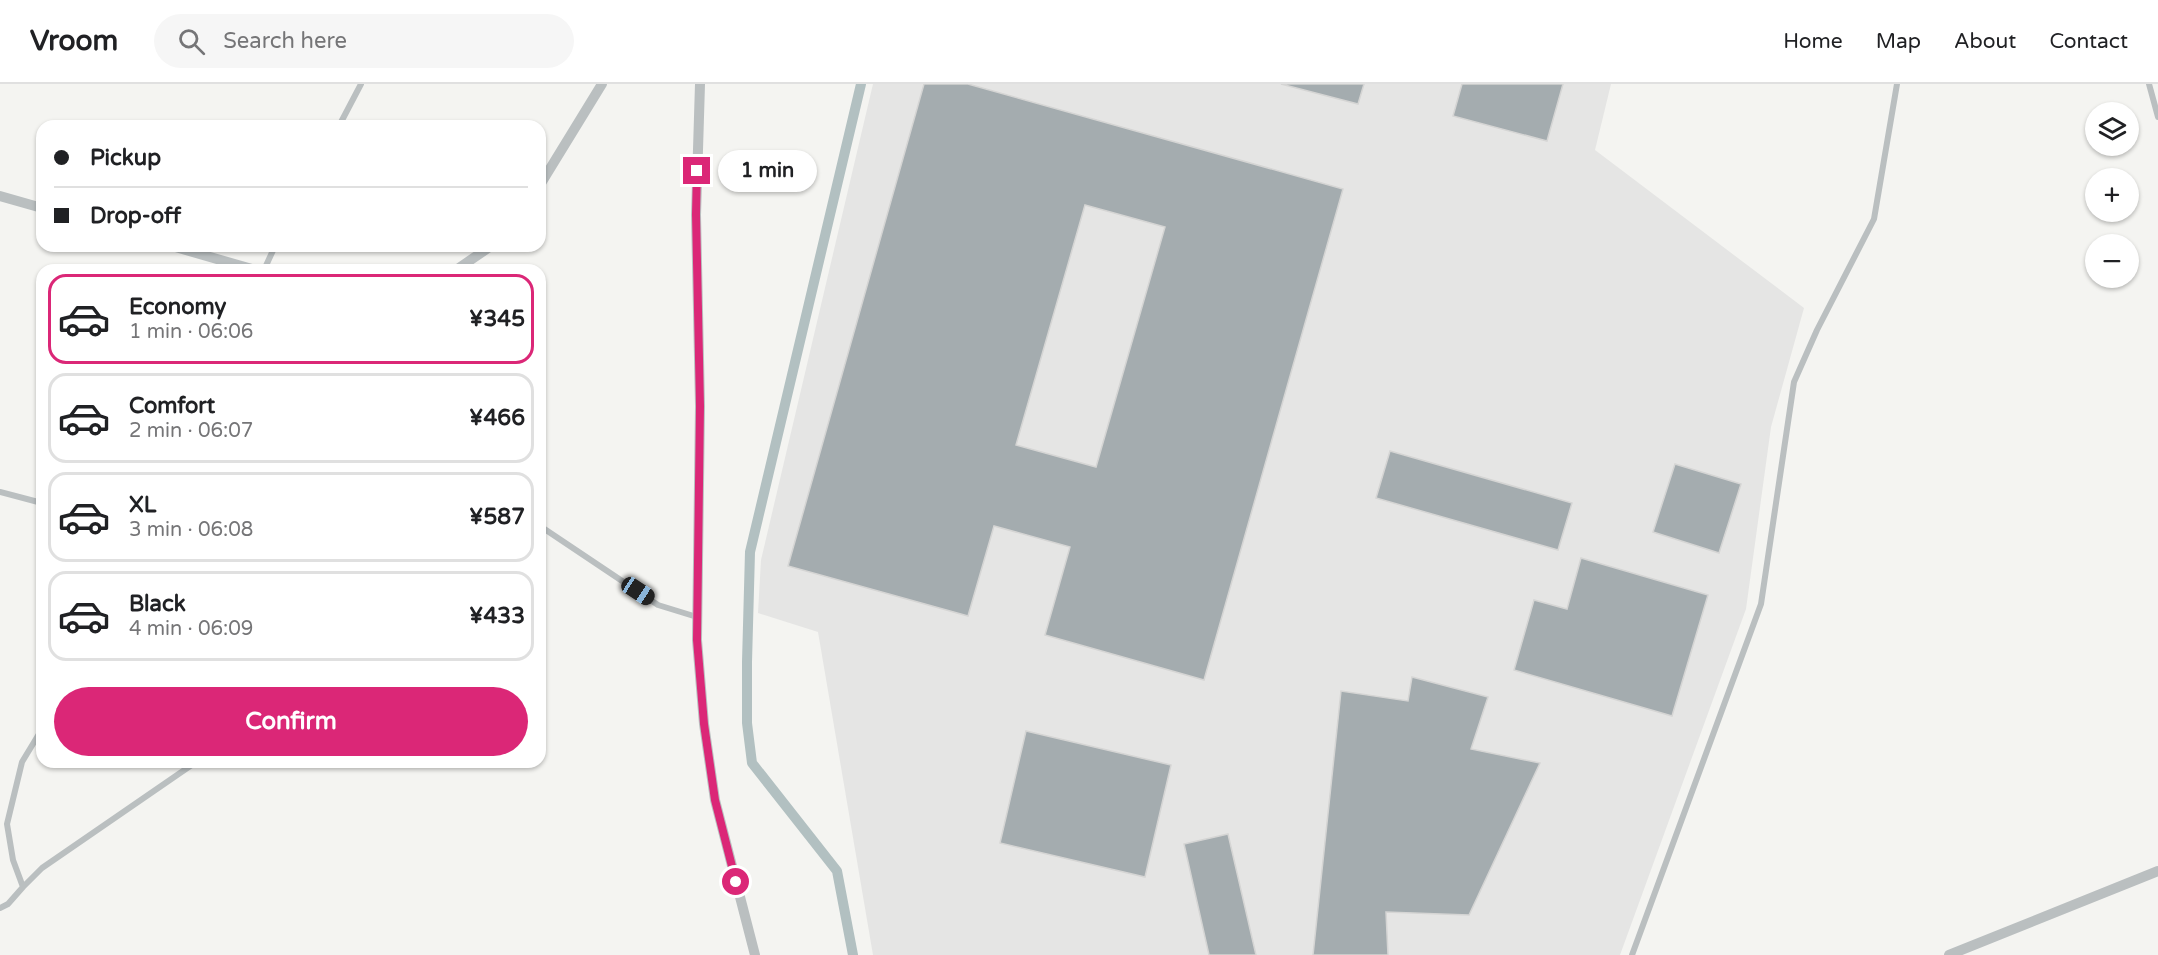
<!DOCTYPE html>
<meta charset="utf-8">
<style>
body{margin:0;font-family:"Varela Round",sans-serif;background:#f6f6f6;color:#202124;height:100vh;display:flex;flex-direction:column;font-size:22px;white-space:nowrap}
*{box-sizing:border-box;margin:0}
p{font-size:20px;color:#757577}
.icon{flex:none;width:33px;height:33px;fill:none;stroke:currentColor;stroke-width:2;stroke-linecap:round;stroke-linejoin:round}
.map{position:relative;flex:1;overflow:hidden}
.details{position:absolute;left:36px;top:180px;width:510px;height:504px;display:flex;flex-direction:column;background:#fff;border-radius:18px;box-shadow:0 2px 4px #0004}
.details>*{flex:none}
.top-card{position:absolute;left:36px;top:36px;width:510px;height:132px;border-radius:18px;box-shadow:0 2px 4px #0004;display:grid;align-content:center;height:132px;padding:0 18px;background:#fff}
.buttons{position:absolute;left:2085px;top:18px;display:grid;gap:12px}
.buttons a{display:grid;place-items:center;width:54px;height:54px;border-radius:50%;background:#fff;box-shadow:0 2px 4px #0004;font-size:30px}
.end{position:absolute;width:27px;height:27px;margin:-14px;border:8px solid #db2777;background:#fff;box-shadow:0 0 0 3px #fff}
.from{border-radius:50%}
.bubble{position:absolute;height:42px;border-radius:21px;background:#fff;box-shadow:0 2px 4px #0004;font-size:20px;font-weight:800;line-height:42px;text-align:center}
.car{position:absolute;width:18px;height:36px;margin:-18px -9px;border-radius:8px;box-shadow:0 0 4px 2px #0007;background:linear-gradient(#222 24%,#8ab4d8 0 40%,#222 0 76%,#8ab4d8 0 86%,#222 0)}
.top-card b{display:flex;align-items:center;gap:21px;height:57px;font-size:22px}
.top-card b+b{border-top:2px solid #e0e0e0}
.top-card i{width:15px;height:15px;background:#202124}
ul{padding:10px 0 0;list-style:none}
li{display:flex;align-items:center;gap:18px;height:90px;margin:0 12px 9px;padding:0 6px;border:3px solid #e0e0e0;border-radius:18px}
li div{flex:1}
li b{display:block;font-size:22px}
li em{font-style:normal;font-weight:800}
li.selected{border-color:#db2777}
li>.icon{width:54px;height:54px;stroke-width:1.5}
.button{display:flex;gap:12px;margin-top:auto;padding:12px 18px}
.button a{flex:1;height:69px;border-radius:36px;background:#db2777;color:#fff;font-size:24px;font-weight:800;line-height:69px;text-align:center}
header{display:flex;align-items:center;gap:36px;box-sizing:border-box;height:84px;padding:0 30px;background:#fff;border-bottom:2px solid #e0e0e0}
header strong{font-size:28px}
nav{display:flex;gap:33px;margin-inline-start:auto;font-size:21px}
.search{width:420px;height:54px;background:#f6f6f6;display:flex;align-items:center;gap:15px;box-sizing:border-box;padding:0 21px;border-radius:33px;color:#757577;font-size:22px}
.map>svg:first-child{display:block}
.built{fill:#e5e5e4}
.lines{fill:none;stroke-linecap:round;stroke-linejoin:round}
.stream{stroke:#b2c0c1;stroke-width:10}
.building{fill:#a4acaf;stroke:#d5d5d4;stroke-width:1.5;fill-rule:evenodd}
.minor{stroke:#babfc0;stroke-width:6}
.tertiary{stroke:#babfc0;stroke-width:10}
.route{stroke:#db2777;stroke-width:8}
</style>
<header>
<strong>Vroom</strong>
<div class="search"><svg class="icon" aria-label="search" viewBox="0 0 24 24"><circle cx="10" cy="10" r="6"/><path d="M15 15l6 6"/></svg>Search here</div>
<nav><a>Home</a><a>Map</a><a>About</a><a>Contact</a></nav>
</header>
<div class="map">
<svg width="2158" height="871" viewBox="0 0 2158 871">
<rect width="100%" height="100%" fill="#f4f4f1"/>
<path class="built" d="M873,0H1611L1595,66L1804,224L1771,343L1746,525L1620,871H873L818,548L758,529L761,476Z"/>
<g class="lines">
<path class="stream" d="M853,871L837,787L752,679L747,639V578L750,468L861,0"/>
</g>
<path class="building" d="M924,0H968L1343,105L1204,596L1045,551L1070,463L994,442L968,532L788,482ZM1085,121L1165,143L1096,383L1016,361Z
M1281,0H1364L1358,20Z
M1462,0H1563L1547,57L1453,32Z
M1390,367L1572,419L1558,466L1376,414Z
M1675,380L1741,400L1719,469L1653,448Z
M1581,474L1708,511L1672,632L1514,586L1534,516L1567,525Z
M1412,593L1488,613L1471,665L1540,679L1469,831L1386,828L1388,871H1313L1341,607L1408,617Z
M1026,647L1171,681L1145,793L1000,759Z
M1228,750L1256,871H1209L1184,760Z"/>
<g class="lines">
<path class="minor" d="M2149,0L2158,33
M339,42L361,0
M264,186L275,162
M0,408L42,419
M540,442L658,521L697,533
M23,803L42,784L196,678
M0,824L8,820L23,803L13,776L7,740L22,678L42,645
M1632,871L1761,520L1794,298L1817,246L1874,135L1897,0"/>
<path class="tertiary" d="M700,0L696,131L700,322L697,556L704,640L715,716L755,871
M540,101L602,0
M0,112L42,124
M172,162L255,186
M456,186L491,162
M1949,871L2158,787"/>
</g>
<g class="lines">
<path class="route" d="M697,87L696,130L700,322L697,556L704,640L715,716L736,798"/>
</g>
</svg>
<div class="buttons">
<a><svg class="icon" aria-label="layers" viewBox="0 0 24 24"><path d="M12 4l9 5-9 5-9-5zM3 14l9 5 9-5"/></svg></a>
<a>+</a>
<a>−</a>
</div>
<i class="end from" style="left:736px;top:798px"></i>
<i class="end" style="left:697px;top:87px"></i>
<div class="bubble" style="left:718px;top:66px;width:99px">1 min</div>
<i class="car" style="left:638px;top:507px;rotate:123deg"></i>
<div class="top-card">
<b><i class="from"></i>Pickup</b>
<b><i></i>Drop-off</b>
</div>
<section class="details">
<ul>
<li class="selected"><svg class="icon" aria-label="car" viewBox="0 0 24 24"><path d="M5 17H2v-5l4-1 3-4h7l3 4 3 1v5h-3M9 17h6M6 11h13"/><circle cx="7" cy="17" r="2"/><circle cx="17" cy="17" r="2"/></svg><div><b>Economy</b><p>1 min · 06:06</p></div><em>¥345</em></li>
<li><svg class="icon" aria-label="car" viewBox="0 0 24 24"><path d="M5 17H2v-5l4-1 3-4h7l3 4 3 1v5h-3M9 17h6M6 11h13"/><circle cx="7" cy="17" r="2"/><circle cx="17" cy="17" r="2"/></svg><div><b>Comfort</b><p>2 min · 06:07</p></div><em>¥466</em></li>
<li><svg class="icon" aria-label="car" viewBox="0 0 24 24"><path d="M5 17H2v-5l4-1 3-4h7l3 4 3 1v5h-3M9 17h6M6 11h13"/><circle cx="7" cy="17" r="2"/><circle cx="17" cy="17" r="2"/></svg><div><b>XL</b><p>3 min · 06:08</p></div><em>¥587</em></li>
<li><svg class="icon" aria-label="car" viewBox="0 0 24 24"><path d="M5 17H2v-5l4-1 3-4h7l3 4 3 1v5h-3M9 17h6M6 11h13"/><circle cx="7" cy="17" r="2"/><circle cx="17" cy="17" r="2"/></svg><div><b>Black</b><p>4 min · 06:09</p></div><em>¥433</em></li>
</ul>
<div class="button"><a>Confirm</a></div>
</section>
</div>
